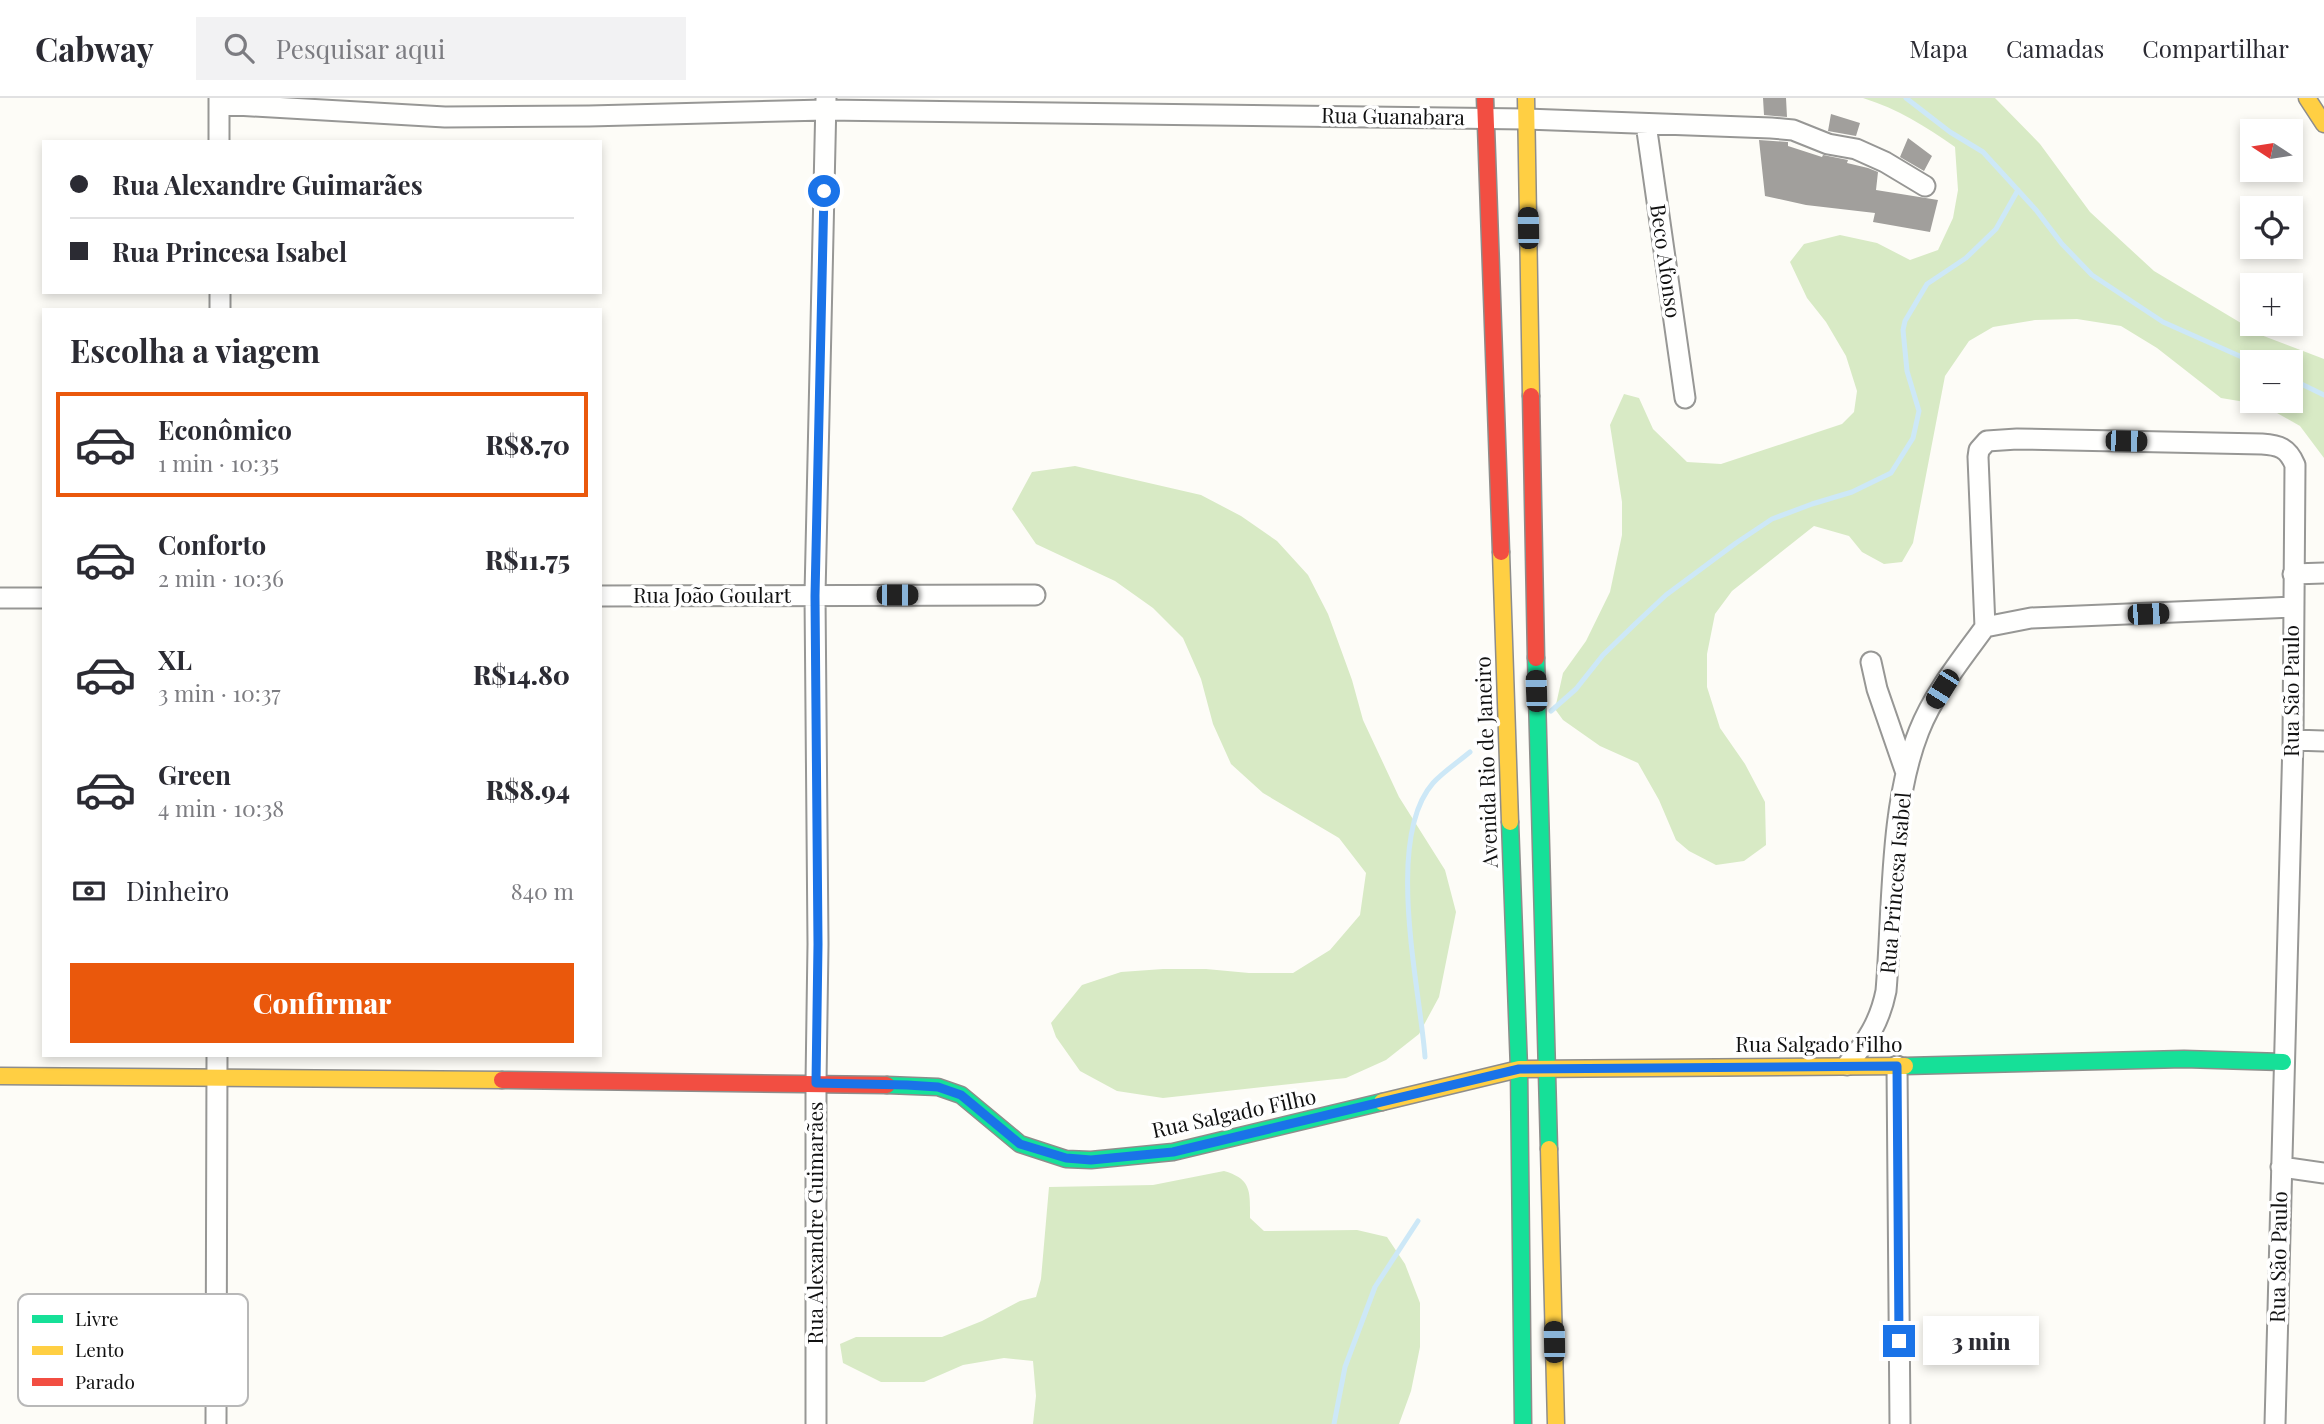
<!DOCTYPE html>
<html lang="pt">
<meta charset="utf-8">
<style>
body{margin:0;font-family:"Playfair Display",serif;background:#f2f2f3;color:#2b2b33;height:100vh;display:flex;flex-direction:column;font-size:26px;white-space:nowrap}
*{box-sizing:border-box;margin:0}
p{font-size:23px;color:#7c7c81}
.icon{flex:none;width:38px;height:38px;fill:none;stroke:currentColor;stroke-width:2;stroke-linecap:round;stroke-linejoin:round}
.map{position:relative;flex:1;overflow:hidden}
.sheet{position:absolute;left:42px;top:210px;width:560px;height:749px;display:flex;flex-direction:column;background:#fff;border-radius:0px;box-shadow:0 4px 10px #0003}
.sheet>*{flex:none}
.hud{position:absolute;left:42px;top:42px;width:560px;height:154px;border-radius:0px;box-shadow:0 4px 10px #0003;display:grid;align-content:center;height:154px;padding:0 28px;background:#fff}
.needle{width:46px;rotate:282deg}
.fabs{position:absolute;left:2240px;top:21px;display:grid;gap:14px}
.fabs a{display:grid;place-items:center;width:63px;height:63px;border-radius:0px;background:#fff;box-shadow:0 4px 10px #0003;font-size:35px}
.end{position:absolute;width:32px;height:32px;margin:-16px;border:9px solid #1a73e8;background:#fff;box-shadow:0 0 0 4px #fff}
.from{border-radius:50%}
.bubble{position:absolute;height:49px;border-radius:0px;background:#fff;box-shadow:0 4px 10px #0003;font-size:23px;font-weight:800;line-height:49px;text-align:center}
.car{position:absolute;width:21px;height:42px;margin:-21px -10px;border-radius:9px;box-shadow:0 0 5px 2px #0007;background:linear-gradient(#222 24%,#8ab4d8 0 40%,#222 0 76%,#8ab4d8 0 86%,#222 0)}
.hud b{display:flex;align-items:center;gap:24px;height:66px;font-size:26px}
.hud b+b{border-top:2px solid #e1e1e2}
.hud i{width:18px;height:18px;background:#2b2b33}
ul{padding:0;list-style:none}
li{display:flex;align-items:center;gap:21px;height:105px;margin:0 14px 10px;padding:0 14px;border:4px solid transparent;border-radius:0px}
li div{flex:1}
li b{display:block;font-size:26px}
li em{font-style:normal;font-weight:800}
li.current{border-color:#ea580c}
li>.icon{width:63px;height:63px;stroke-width:1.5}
h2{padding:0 28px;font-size:32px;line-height:84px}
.pay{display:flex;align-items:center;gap:18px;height:77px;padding:0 28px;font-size:26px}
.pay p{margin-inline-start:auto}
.button{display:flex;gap:14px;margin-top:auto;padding:14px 28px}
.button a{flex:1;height:80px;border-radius:0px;background:#ea580c;color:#fff;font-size:28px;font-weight:800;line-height:80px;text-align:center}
header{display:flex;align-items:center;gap:42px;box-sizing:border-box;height:98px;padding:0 35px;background:#fff;border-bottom:2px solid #e1e1e2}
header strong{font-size:33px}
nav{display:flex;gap:38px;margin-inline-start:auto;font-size:24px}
.search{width:490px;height:63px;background:#f2f2f3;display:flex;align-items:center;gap:18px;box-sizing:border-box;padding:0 24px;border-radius:0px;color:#7c7c81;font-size:26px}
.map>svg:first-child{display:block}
.forest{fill:#d8eac5;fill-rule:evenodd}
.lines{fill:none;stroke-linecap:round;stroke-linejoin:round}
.stream{stroke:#cde8f7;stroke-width:5}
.building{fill:#a19f9c}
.street-casing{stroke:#979795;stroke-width:23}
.fast-casing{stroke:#8e8d8b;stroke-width:19}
.slow-casing{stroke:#8e8d8b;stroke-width:19}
.jam-casing{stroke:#8e8d8b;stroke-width:19}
.street{stroke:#fffffe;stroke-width:19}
.fast{stroke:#16e098;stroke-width:16}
.slow{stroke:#ffcf43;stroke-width:16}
.jam{stroke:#f24e42;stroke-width:16}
.route{stroke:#1a73e8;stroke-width:9}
.labels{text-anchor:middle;stroke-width:7;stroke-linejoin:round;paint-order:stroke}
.street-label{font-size:21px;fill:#111;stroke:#fff}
.key{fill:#fff;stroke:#b8b8b8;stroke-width:2}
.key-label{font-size:19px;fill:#111}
</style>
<header>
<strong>Cabway</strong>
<div class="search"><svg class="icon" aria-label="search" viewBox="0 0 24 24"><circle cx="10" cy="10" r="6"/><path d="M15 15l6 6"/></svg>Pesquisar aqui</div>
<nav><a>Mapa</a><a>Camadas</a><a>Compartilhar</a></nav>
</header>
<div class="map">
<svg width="2324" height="1326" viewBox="0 0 2324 1326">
<rect width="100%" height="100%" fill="#fdfcf7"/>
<path class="forest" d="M1863,0H1995L2040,46L2090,114L2154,173L2261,237L2324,261V360L2300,328L2263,307L2221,300L2157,250L2121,228L2077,221L2035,222L1993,229L1969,243L1945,278L1913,445L1902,464L1884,466L1862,454L1849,438L1814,428L1732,493L1715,516L1707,556V589L1720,630L1745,666L1765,704L1766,747L1744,763L1716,767L1689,753L1676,742L1659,702L1638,665L1600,648L1563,622L1555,611L1563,575L1586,543L1610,494L1622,437V404L1610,327L1624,296L1639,300L1653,331L1687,364L1721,366L1842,326L1854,314L1857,293L1846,258L1826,224L1807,200L1790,164L1804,146L1840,137L1877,145L1910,162L1938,152L1953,120L1958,92L1955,49C1925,28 1898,11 1863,0ZM2252,264H2291V303H2252Z
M1075,368L1201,397L1241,418L1277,443L1308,477L1328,516L1352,582L1363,622L1399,699L1445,772L1456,814L1439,899L1419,936L1386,962L1346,980L1163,1000L1117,993L1080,973L1056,939L1051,925L1082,887L1121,874L1163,871H1206L1249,875H1293L1330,852L1360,817L1366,775L1339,740L1263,695L1231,666L1213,626L1201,581L1183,540L1153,510L1115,483L1036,446L1012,411L1032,374Z
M1224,1073C1252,1081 1250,1094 1250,1120L1264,1133L1357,1132L1387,1139L1405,1166L1420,1205V1249L1411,1293L1399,1326H1033L1036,1298L1033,1263L1004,1260L963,1267L924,1284H881L843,1265L840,1246L856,1239H942L982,1223L1020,1203L1036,1199L1041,1181L1049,1089L1153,1087Z"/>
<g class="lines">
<path class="stream" d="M1906,0L1950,34L1983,54L2036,112L2062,146L2092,177L2163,224L2253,264
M2291,281L2324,297
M1551,613L1576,591L1603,557L1634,527L1666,497L1736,445L1772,421L1812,406L1852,394L1891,375L1913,340L1919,313L1907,273L1903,232L1905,223L1927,186L1966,160L1996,131L2018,92
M1425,959C1420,890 1384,741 1433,685C1443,674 1458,664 1470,654
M1334,1326L1345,1269L1375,1189L1418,1123"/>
</g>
<path class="building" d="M1763,0H1786L1787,19L1764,17Z
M1831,16L1860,25L1856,38L1828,33Z
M1908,40L1932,58L1924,73L1900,59Z
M1759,42L1788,44V48L1822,59L1823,57L1848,62L1847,65L1868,70L1878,74L1876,92L1938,102L1930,134L1873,124L1875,115L1806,107L1765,98Z"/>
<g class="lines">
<defs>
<path id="street" d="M219,0V44
M219,6L445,19L589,18L825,12L1526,21L1771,30L1793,32L1828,46L1856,51L1885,64L1925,88
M1646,26L1685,300
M220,194V212
M2293,476L2324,475
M600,498L1035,497
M0,500H44
M1985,529L1978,359L1979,352L1987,343L2017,341L2262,346C2279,347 2288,350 2295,367L2293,642L2275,1326
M1985,529L2031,520L2292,509
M1871,564L1877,591L1906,675
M2293,642L2324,643
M1847,967C1867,944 1880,923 1886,893C1893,811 1889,709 1919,633C1934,595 1961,562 1985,529
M1897,968L1900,1326
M2281,1069L2324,1075
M216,1326L217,957
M816,1326V985L818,846L815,497L826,1"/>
<path id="fast" d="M1536,560L1549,1051
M1510,724L1519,971L1523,1326
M1905,968L2184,961L2283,964
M887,987L938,989L961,997L1020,1046L1066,1061L1091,1062L1173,1054L1382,1004"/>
<path id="slow" d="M1526,0L1531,298
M2307,0L2324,26
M1501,454L1510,724
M0,978L502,982
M1382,1004L1519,971L1905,968
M1549,1051L1556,1326"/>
<path id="jam" d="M1485,0L1501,454
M1531,298L1536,560
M502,982L887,987"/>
</defs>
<use href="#street" class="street-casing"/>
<use href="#fast" class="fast-casing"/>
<use href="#slow" class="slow-casing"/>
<use href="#jam" class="jam-casing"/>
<use href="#street" class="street"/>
<use href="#fast" class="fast"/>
<use href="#slow" class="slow"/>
<use href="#jam" class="jam"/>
</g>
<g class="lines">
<path class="route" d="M824,93L815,498L818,846L816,985L907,987L938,989L961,997L1020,1046L1066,1060L1091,1062L1173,1054L1519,971L1897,968L1899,1243"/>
</g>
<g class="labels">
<g class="street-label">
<text transform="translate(1393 19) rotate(1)" y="7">Rua Guanabara</text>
<text transform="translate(1665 163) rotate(82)" y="7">Beco Afonso</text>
<text x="712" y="505">Rua João Goulart</text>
<text transform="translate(2292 593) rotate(-90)" y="7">Rua São Paulo</text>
<text transform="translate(1487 664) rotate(-92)" y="7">Avenida Rio de Janeiro</text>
<text transform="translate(1896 785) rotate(-85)" y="7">Rua Princesa Isabel</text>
<text x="1819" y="954">Rua Salgado Filho</text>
<text transform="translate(1234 1016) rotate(-12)" y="7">Rua Salgado Filho</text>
<text transform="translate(816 1125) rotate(-90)" y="7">Rua Alexandre Guimarães</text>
<text transform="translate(2279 1159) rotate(-89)" y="7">Rua São Paulo</text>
</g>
</g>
<rect x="18" y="1196" width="230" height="112" rx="10" class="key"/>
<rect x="32" y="1217" width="31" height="8" fill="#16e098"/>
<rect x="32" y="1248" width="31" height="9" fill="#ffcf43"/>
<rect x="32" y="1280" width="31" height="8" fill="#f24e42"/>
<g class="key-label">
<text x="75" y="1228">Livre</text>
<text x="75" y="1259">Lento</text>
<text x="75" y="1291">Parado</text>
</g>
</svg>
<div class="fabs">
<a><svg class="needle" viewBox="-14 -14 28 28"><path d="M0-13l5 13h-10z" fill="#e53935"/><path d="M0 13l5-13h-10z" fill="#7c7c81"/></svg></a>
<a><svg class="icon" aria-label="locate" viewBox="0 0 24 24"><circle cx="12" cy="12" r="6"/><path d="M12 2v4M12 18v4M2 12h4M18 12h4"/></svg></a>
<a>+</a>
<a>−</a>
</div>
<i class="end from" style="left:824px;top:93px"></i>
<i class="end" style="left:1899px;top:1243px"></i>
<div class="bubble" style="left:1923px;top:1218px;width:116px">3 min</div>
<i class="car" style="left:1528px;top:130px;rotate:359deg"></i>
<i class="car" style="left:2126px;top:343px;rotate:91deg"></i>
<i class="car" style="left:897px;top:497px;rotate:90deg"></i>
<i class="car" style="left:2148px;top:516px;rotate:88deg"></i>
<i class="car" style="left:1942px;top:591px;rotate:212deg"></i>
<i class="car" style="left:1536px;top:593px;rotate:358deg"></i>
<i class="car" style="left:1554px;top:1244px;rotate:359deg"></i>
<div class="hud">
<b><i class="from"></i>Rua Alexandre Guimarães</b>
<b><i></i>Rua Princesa Isabel</b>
</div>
<section class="sheet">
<h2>Escolha a viagem</h2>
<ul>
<li class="current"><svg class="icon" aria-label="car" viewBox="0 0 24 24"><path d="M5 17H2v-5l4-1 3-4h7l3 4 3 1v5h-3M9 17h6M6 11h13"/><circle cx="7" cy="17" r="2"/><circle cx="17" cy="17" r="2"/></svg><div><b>Econômico</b><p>1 min · 10:35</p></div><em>R$8.70</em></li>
<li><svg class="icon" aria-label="car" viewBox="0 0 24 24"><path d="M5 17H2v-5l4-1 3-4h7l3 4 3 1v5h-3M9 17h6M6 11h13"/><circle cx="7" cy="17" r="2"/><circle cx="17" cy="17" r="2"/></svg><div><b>Conforto</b><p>2 min · 10:36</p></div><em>R$11.75</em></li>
<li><svg class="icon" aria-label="car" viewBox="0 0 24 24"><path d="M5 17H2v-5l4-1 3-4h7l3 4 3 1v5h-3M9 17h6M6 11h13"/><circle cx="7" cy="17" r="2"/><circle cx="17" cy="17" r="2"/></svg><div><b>XL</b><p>3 min · 10:37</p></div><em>R$14.80</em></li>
<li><svg class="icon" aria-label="car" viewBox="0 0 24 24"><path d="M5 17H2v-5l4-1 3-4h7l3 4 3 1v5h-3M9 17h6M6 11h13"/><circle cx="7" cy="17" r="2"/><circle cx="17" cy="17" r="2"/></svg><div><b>Green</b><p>4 min · 10:38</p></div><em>R$8.94</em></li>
</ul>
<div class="pay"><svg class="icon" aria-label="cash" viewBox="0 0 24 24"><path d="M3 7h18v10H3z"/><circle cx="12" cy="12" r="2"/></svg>Dinheiro<p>840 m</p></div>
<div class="button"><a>Confirmar</a></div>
</section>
</div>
